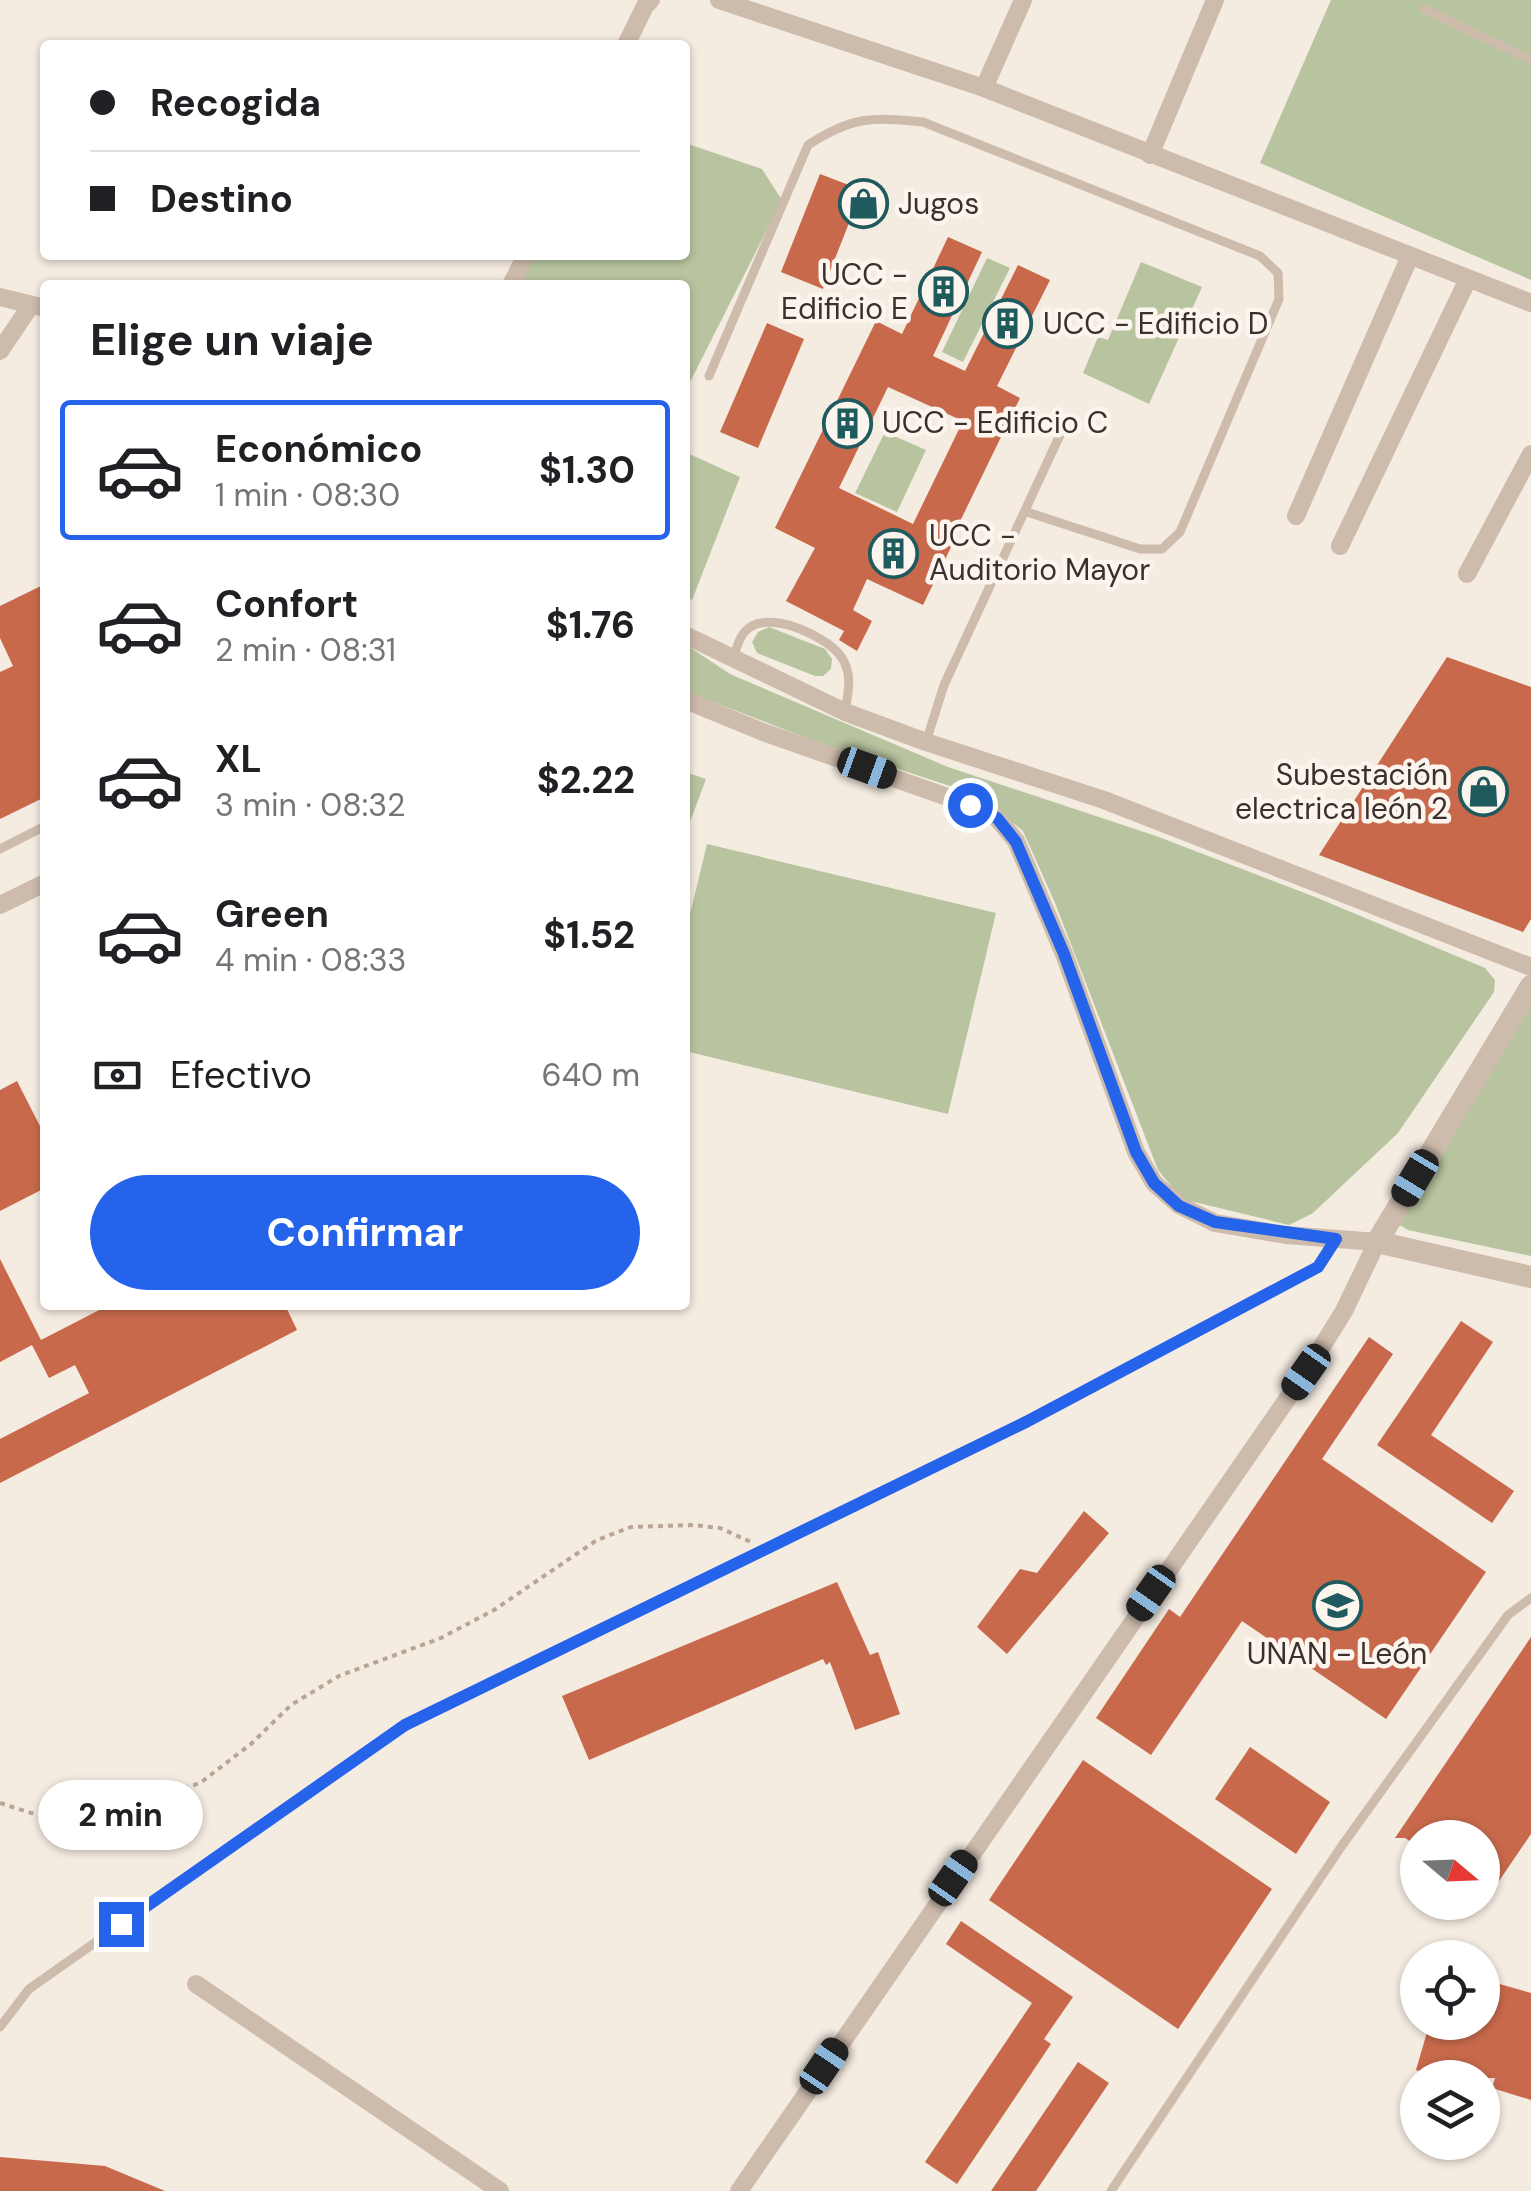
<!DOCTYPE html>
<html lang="es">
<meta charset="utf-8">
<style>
body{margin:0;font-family:"DM Sans",sans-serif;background:#f2f2f2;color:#202124;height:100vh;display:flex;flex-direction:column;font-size:38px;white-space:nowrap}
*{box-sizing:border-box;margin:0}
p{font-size:32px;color:#757577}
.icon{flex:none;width:55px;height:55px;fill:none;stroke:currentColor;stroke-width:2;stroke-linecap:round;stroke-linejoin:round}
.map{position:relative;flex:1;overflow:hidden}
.side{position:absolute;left:40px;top:280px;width:650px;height:1030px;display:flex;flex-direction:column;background:#fff;border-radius:10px;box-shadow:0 2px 8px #0004}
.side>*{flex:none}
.banner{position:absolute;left:40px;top:40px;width:650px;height:220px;border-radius:10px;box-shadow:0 2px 8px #0004;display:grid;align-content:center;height:220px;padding:0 50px;background:#fff}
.needle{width:65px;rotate:109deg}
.fabs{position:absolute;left:1400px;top:1820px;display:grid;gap:20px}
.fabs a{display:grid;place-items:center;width:100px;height:100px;border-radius:50%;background:#fff;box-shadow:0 2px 8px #0004;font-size:50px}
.end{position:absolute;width:45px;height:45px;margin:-22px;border:12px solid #2563eb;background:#fff;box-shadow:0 0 0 5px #fff}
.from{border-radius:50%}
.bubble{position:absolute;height:70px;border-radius:35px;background:#fff;box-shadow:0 2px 8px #0004;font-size:32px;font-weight:700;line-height:70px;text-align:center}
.car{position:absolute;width:30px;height:60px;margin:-30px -15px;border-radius:12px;box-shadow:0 0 8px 2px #0007;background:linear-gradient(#222 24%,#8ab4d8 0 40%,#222 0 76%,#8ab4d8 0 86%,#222 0)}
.banner b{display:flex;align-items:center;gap:35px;height:95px;font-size:38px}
.banner b+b{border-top:2px solid #e0e0e0}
.banner i{width:25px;height:25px;background:#202124}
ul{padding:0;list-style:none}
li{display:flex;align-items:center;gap:30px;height:140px;margin:0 20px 15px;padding:0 30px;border:5px solid transparent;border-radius:10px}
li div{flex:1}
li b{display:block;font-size:38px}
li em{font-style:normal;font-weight:700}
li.current{border-color:#2563eb}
li>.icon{width:90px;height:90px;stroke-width:1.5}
h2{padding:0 50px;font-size:45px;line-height:120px}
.pay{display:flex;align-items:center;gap:25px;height:110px;padding:0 50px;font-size:38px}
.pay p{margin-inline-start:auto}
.action{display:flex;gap:20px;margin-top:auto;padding:20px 50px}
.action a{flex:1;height:115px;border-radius:60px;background:#2563eb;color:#fff;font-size:40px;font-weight:700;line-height:115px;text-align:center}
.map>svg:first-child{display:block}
.green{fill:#b8c4a0}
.building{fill:#c8694b;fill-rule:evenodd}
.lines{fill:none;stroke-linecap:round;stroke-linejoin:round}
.path{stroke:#b9a596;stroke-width:4;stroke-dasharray:5 5;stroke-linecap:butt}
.service{stroke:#cdbbac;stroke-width:9}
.minor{stroke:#cdbbac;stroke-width:18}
.tertiary{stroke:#cdbbac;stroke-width:22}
.route{stroke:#2563eb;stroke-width:12}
.labels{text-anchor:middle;stroke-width:9;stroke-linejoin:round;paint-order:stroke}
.poi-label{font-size:30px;fill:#3b302b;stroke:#fbf5ee;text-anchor:start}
</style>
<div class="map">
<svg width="1531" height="2191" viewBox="0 0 1531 2191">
<rect width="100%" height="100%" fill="#f4ebe1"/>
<path class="green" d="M1331,0H1531V280L1260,163Z
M685,143L762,169L782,200L685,392V285H511L523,255H685Z
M987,258L1010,268L963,362L942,352Z
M1141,262L1202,287L1149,404L1083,373L1098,337L1108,340Z
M885,432L926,450L897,512L855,493Z
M685,452L740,477L692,600L685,596Z
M769,627L825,649L832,659L831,669L823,676H815L757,653L752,642L758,632Z
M685,644L730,674L948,767L1156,836L1315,897L1485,968L1495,980L1494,992L1398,1133L1313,1213L1289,1225L1182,1199L1158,1170L1055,903L1023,831L980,796L817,742L685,691Z
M685,772L706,779L685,835Z
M707,844L996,913L948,1114L685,1051V935Z
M1531,996V1256L1408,1230L1388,1218Z"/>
<path class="building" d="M820,174L862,190L823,289L781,272Z
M948,237L982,252L933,356L965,371L1018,265L1050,280L997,386L1020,398L950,542L953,543L923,605L867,579L853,610L872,621L857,651L839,640L844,631L786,601L815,548L775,528L876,321L902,334ZM888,387L963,421L913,524L839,488Z
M767,323L804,339L758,448L720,432Z
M45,584V797L0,819V672L13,666L0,638V606Z
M1447,657L1531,687V919L1523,932L1319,855Z
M17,1081L45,1136V1188L0,1211V1090Z
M0,1259L41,1340L109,1305H285L297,1330L0,1483V1439L89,1393L75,1365L49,1378L32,1345L0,1362Z
M1461,1321L1493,1342L1431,1435L1514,1491L1492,1523L1377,1445Z
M1369,1337L1393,1354L1322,1459L1486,1572L1386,1719L1242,1621L1151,1755L1096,1718L1169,1609L1180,1617Z
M1084,1511L1109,1533L1007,1654L977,1627L1020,1569L1037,1573Z
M837,1582L870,1655L878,1652L900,1714L855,1730L830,1662L826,1665L823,1659L589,1760L562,1696Z
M1531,1637V1834L1482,1906V1838H1418V1846L1405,1838H1395Z
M1250,1747L1330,1802L1296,1854L1215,1799Z
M1083,1760L1272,1889L1178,2029L989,1900Z
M961,1921L1073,1997L1044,2039L1051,2044L957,2184L925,2162L1032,2003L946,1944Z
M1482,1979L1531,1993V2100L1492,2088L1495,2078H1441L1416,2070L1430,2022H1482Z
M1078,2062L1109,2083L1036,2191H991Z
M0,2157L105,2166L165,2191H0Z"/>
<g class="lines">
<path class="path" d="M0,1803L47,1818L124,1809L200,1783L251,1744L291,1705L339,1676L441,1638L494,1610L597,1540L631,1527L693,1525L720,1528L751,1542"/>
<path class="service" d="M1424,9L1531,60
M709,376L808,145C853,116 871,117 923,122L1260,256L1278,273L1279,299L1180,532L1162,549H1140L1027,512
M733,659C737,647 740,632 752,626C776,613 828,637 842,658C853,675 848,693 845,712
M926,742L944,685L1066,422
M0,849L45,826
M0,2027L29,1989L405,1725L1026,1422L1318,1267L1337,1239
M1111,2191L1341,1847L1508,1615L1531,1598"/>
<path class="minor" d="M719,0L984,88L1531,303
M626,45L645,6L651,0
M984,88L1023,0
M1150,155L1215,0
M511,285L526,255
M0,297L45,308
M0,351L31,305
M1296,516L1410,256
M1340,546L1468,279
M1467,574L1531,454
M685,635L845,712L926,742L1104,800L1531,967
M685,700L763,732L970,805L997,818L1016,841L1064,954L1136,1152L1154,1183L1179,1205L1215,1223L1286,1235L1377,1242L1344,1311L1306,1372L739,2191
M0,905L45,883
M196,1984L500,2191"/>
<path class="tertiary" d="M1531,986L1377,1242L1531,1277"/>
</g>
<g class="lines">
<path class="route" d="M121,1924L405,1725L1026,1422L1318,1267L1336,1239L1215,1222L1179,1206L1154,1183L1136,1152L1064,954L1016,842L997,818L970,805"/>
</g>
<defs>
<symbol id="shop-ring" viewBox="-11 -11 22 22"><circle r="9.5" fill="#fbf5ee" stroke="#1f5a5e" stroke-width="1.5"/><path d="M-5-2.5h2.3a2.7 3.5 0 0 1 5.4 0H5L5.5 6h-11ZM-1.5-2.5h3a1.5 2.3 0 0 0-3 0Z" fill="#1f5a5e"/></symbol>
<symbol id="building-ring" viewBox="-11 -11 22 22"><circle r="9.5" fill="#fbf5ee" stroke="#1f5a5e" stroke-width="1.5"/><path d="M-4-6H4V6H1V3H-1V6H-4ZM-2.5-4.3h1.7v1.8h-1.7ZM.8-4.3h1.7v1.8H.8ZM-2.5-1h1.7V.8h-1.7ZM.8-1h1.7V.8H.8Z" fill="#1f5a5e"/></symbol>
<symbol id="university-ring" viewBox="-11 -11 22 22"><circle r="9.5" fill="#fbf5ee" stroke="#1f5a5e" stroke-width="1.5"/><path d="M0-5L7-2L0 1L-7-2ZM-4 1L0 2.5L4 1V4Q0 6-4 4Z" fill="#1f5a5e"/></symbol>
</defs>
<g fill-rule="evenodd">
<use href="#shop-ring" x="836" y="176" width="55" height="55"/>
<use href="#building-ring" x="916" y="264" width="55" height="55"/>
<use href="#building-ring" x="980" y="296" width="55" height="55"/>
<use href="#building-ring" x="820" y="396" width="55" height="55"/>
<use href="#building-ring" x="866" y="526" width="55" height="55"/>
<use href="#shop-ring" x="1456" y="764" width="55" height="55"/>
<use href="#university-ring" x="1310" y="1578" width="55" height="55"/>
</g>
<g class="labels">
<g class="poi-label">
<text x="898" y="214">Jugos</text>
<text x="908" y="285" text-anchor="end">UCC -<tspan x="908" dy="34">Edificio E</tspan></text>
<text x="1043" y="334">UCC - Edificio D</text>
<text x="882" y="433">UCC - Edificio C</text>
<text x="929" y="546">UCC -<tspan x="929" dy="34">Auditorio Mayor</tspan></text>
<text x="1448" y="785" text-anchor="end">Subestación<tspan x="1448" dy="34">electrica león 2</tspan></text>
<text x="1337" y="1664" text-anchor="middle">UNAN - León</text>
</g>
</g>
</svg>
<div class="fabs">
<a><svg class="needle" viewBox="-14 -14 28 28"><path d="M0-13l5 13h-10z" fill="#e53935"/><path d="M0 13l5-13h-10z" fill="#757577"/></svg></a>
<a><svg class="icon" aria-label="locate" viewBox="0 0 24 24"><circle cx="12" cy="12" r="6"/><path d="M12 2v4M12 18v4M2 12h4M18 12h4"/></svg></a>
<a><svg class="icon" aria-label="layers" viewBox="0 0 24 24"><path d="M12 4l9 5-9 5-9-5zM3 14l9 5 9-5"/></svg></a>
</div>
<i class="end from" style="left:970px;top:805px"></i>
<i class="end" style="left:121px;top:1924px"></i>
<div class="bubble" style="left:38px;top:1780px;width:165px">2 min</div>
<i class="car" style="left:867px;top:768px;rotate:110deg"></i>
<i class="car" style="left:1415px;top:1178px;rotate:211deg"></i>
<i class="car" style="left:1306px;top:1372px;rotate:215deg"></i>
<i class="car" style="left:1151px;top:1593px;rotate:215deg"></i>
<i class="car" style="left:953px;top:1878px;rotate:35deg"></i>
<i class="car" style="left:824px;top:2066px;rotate:34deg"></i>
<div class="banner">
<b><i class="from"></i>Recogida</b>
<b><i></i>Destino</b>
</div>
<section class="side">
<h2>Elige un viaje</h2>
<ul>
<li class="current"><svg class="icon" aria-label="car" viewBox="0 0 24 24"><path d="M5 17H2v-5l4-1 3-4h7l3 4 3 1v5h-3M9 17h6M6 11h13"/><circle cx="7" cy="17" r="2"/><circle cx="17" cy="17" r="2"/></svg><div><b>Económico</b><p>1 min · 08:30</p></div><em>$1.30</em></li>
<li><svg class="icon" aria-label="car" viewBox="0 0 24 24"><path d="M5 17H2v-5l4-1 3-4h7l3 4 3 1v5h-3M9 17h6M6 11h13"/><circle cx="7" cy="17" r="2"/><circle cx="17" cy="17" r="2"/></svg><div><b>Confort</b><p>2 min · 08:31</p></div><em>$1.76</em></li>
<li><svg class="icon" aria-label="car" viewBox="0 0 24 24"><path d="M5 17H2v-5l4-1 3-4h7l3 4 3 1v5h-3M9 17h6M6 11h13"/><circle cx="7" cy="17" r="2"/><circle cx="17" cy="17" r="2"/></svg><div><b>XL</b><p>3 min · 08:32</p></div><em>$2.22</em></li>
<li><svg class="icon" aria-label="car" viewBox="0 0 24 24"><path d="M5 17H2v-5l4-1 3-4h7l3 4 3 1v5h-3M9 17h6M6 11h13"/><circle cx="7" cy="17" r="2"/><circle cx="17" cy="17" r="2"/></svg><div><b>Green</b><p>4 min · 08:33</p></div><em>$1.52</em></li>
</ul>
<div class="pay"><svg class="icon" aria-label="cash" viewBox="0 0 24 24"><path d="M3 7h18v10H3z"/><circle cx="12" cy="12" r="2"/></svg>Efectivo<p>640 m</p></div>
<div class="action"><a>Confirmar</a></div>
</section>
</div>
